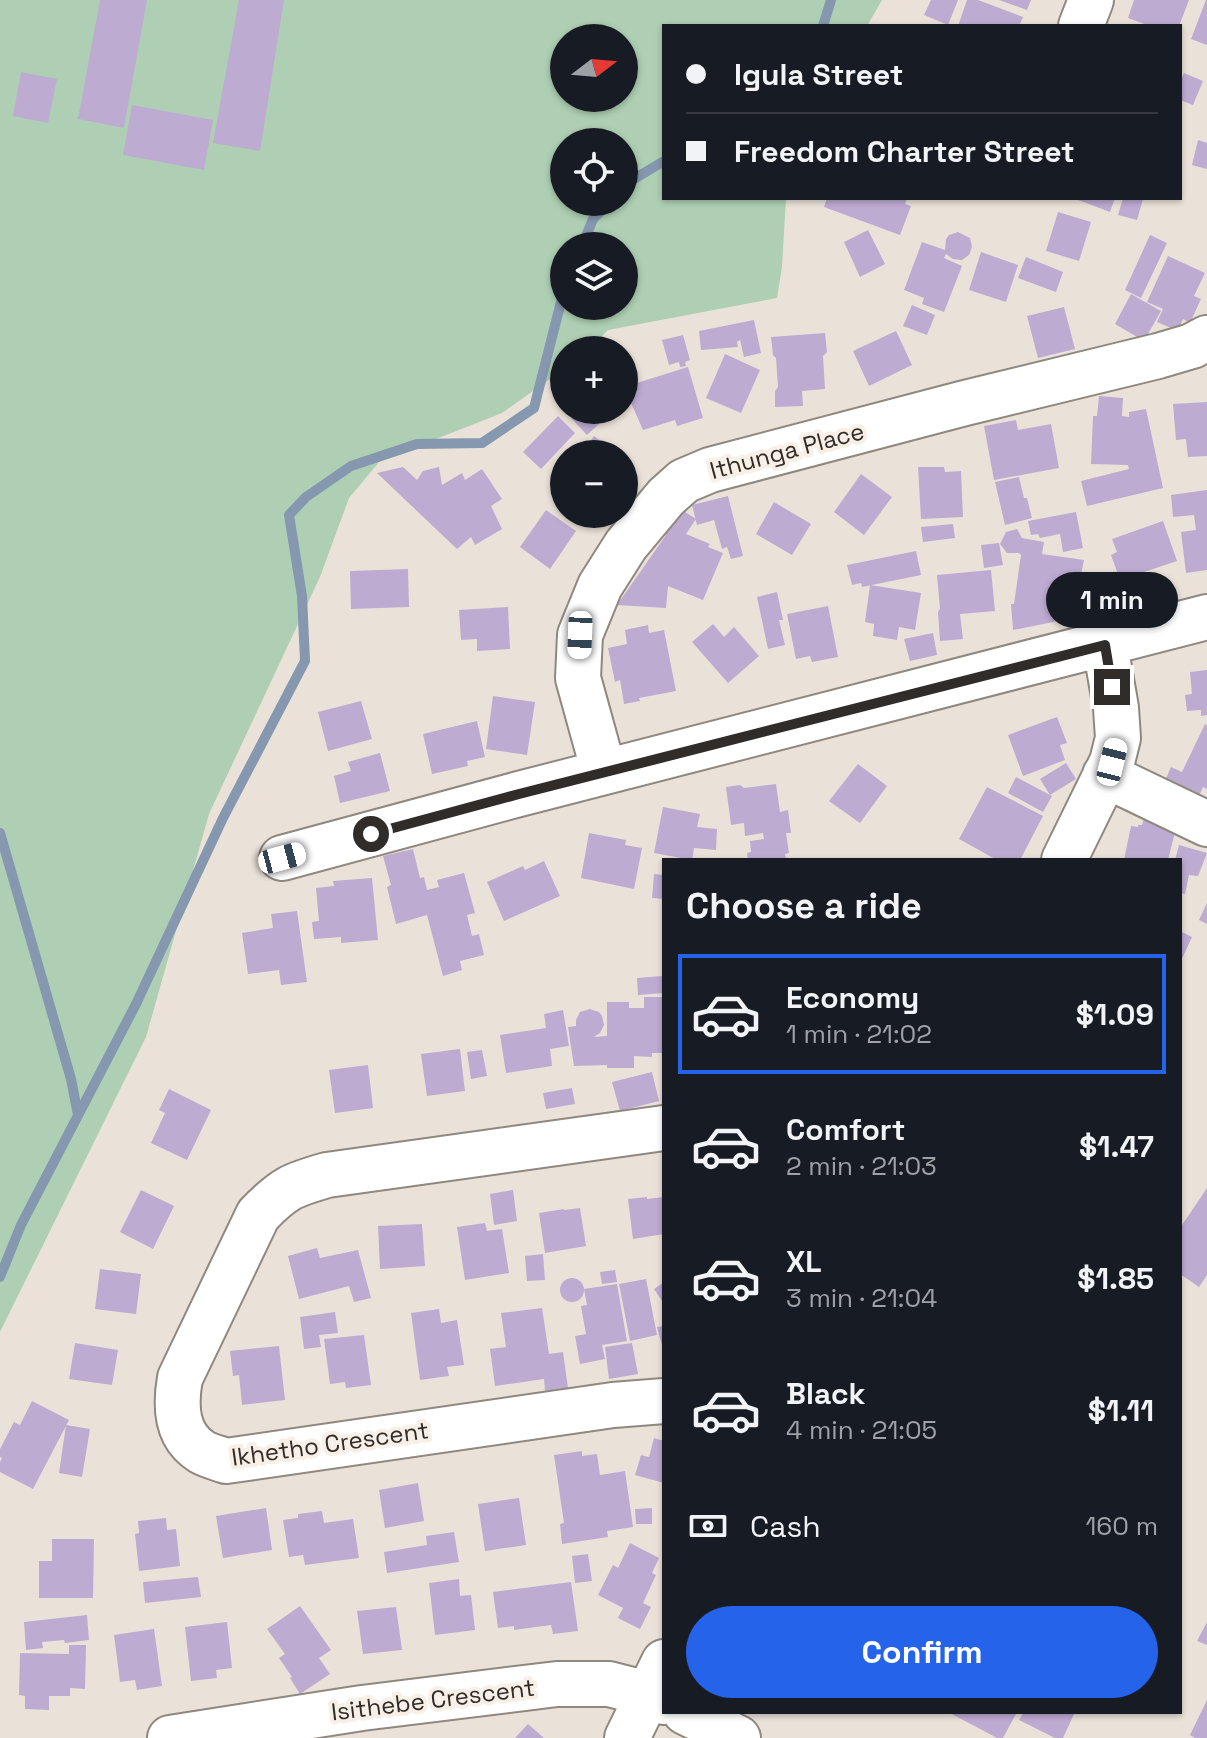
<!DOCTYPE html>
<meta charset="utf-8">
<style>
body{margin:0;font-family:"Space Grotesk",sans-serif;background:#242831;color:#f1f3f6;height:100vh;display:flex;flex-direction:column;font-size:30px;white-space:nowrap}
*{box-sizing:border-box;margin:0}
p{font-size:26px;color:#9ea1a6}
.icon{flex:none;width:44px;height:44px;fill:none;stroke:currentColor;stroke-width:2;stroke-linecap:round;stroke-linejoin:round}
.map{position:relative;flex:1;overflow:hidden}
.details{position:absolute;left:662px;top:858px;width:520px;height:856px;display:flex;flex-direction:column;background:#171b24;border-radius:0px;box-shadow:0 2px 6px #0004}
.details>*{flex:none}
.hud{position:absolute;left:662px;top:24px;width:520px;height:176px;border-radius:0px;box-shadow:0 2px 6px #0004;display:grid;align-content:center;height:176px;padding:0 24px;background:#171b24}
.needle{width:52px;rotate:74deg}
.buttons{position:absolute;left:550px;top:24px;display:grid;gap:16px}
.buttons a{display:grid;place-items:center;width:88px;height:88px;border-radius:50%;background:#171b24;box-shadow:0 2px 6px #0004;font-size:40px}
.end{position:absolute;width:36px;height:36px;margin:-18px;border:10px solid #302c29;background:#fff;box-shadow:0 0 0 4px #fff}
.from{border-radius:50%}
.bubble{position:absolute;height:56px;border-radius:28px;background:#171b24;box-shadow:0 2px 6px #0004;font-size:26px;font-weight:600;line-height:56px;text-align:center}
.car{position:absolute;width:24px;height:48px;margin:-24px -12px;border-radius:10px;box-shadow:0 0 6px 2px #0007;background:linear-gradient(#fff 24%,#345 0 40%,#fff 0 76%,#345 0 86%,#fff 0)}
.hud b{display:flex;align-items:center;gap:28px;height:76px;font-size:30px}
.hud b+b{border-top:2px solid #363941}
.hud i{width:20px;height:20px;background:#f1f3f6}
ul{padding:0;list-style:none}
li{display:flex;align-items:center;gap:24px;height:120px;margin:0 16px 12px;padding:0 8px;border:4px solid transparent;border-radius:0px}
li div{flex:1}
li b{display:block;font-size:30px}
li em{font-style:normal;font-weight:600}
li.selected{border-color:#2563eb}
li>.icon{width:72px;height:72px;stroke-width:1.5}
h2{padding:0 24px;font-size:36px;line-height:96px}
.pay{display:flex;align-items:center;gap:20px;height:88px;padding:0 24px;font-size:30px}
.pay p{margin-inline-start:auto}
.cta{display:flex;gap:16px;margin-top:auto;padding:16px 24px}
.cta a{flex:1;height:92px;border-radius:48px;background:#2563eb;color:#fff;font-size:32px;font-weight:600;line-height:92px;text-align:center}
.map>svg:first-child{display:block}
.green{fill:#aecfb4;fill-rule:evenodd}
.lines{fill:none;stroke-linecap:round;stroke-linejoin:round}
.stream{stroke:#8598af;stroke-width:10}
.building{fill:#beabd2}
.minor-casing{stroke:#8f887f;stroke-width:48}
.minor{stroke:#fff;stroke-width:44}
.route{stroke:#302c29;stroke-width:10}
.labels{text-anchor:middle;stroke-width:8;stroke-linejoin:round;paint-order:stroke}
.street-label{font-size:24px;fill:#302c29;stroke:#f8efe6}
</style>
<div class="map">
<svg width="1207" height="1738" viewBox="0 0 1207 1738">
<rect width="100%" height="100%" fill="#eae2d9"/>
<path class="green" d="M0,0H882L867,26H664V198H786L782,267L777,298L608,330L588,350H564V369L502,413L380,461L349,498L320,577L209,814L146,1037L0,1332ZM564,38H624V98H564ZM564,142H624V202H564ZM564,246H624V306H564Z"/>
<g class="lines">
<path class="stream" d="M823,26L831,0
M624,187L629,182L664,161
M582,246L593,219L610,202
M0,833L71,1079L78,1115
M0,1277L21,1225L136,1004L223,818L305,661L302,596L289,515L306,497L351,466L417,444L482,443L534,408L564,290"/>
</g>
<path class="building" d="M100,0H147L124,128L78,119Z
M239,0H284L260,151L213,143Z
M931,0H958L948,25L924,15Z
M967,0H978L1023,17L1019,26H958Z
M999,0H1031L1027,10Z
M1134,0H1189L1179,26H1150L1128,18Z
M1206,0H1207V45L1191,39Z
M21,72L57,79L48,123L13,116Z
M1184,73L1203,81L1193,105L1180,100V82Z
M132,105L213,120L204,170L123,155Z
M1198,140L1207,143V169L1192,165Z
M827,198H907L905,204L911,206L900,235L824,207Z
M1073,198H1115L1110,212Z
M1123,198L1143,199L1137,220L1118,215Z
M1058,212L1091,222L1079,261L1046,251Z
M868,230L885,264L860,277L844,242Z
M958,232L970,238L972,247L969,255L962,260L953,259L946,254L944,258L962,266L944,312L922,304L924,298L904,290L922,242L945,250L946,239L949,235Z
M1150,235L1167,243L1141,298L1125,290Z
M981,252L1018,265L1006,302L969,290Z
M1168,256L1205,273L1194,296L1201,299L1190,323L1183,319L1178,331L1157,322L1163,309L1147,302Z
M1026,257L1063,272L1056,292L1018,278Z
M1131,294L1161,311L1144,341L1115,324Z
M912,305L935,315L927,335L903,326Z
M1064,307L1075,349L1038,358L1027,316Z
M754,320L761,353L744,357L740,340L737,342L738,347L701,350L699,331Z
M896,331L912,365L869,386L853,351Z
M825,333L827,352L823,356L825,389L802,391L803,406L775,407V391L778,387L776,358L773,355L771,337Z
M683,335L690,360L685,362L686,366L680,367L679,362L669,365L662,340Z
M725,354L760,370L741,413L706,398Z
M688,367L703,418L677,426L675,420L643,430L624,387Z
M1099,396L1123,398L1122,416L1129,417V412L1146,409L1163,488L1087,506L1081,481L1129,469L1128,465L1091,464L1093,416H1097Z
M1207,402V456L1188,457L1186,439L1176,440L1173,404Z
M572,410H592L602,421L587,435L571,418L575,414Z
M558,416L575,433L541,469L523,452Z
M1016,420L1018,430L1051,424L1059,468L994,480L984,426Z
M594,436L618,454H581Z
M403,467L417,480L423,471L439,467L442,485L462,473L465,480L482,469L502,499L491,506L502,529L475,545L471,537L457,549L377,473Z
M918,467H944L945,472L961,471L963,517L921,519Z
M861,474L892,497L864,535L834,512Z
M1019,477L1024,498H1027L1032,518L1005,525L995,482Z
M1207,490V570L1186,573L1181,532L1196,530L1194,515L1173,517L1171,495Z
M728,496L743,556L731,559L727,547L722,549L714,520L697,525L692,505Z
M774,502L811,524L792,555L756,534Z
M679,508L696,519L686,534L710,544L708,547L723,553L703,600L668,586L666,608L617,605L666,535L662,532Z
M546,510L576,531L550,569L520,547Z
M1076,512L1083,548L1063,552L1060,534L1040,538L1038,534L1031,535L1028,521Z
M1163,521L1177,561L1120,580L1111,555L1117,552L1112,539Z
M953,524L955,538L923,542L921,527Z
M1017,529L1022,538L1044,542L1042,554L1084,560L1081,574L1091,576L1083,616L1013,630L1011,604H1014L1021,555L1019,553H1007L1000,544L1006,532Z
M999,543L1003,565L984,568L981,545Z
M916,551L921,575L862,587L861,583L852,585L847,565Z
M408,569L409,607L351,609L350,571Z
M991,570L995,611L960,614L963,639L940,641L938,612L940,609L937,575Z
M870,585L921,593L915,630L899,627L897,640L873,636L874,624L865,622Z
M777,592L783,620H779L785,645L768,649L757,597Z
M828,606L838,657L812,662L810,656L796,659L787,614Z
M508,607L510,649L477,651V639L461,640L459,610Z
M713,624L724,637L734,627L759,656L728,683L692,642Z
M648,625L649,633L664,630L676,691L639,698L640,701L624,704L620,680L615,682L608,648L627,644L625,630Z
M933,633L937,655L910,661L904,639Z
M1207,670V715L1201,716V710L1187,711L1185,695L1192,694L1190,672Z
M493,696L535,702L527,755L486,749Z
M361,701L372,739L328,751L318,712Z
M1057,717L1067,743L1060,745L1065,760L1023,776L1008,735Z
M477,721L485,757L467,761L468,766L432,774L423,734Z
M1205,724L1207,725V789L1203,787L1197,801L1163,785L1171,767L1182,772Z
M380,753L390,791L340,803L334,776L351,771L348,762Z
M1066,763L1076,779L1050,795L1040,779Z
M858,764L887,786L860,823L829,801Z
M1016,777L1052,796L1043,812L1008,793Z
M776,784L780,812L788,810L791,833H786L789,853L785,854L786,860H748L747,853L751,852L750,841L764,839L763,833L745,836L744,823L731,825L726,787L740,785L744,788Z
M987,787L1043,816L1020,860H997L959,839Z
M1148,804L1177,817L1171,832H1175L1168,860H1124L1131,826L1138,827V825H1142Z
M663,807L700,814L697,827L717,829L716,850L694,848L692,860L654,853Z
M589,833L626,840L625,845L642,848L634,889L581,878Z
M1179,845L1207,853L1198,876L1189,875L1185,894L1180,893V860H1175Z
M413,849L420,878L424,877L427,890L439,887L437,880L464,873L475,913L467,915L472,936L479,934L484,955L460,961L462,970L443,976L427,915L396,924L387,887L391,885L383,856Z
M544,861L560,896L504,921L487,882L523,866L525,870Z
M654,874L664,875V899L652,898Z
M372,878L378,940L341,943V937L314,939L312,922L319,921L316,888L334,886L333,881Z
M1207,903V924L1199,920Z
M297,911L307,982L281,985L279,970L248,974L242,933L273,928L271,914Z
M1180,931L1192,937L1180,963Z
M662,976L664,993L638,995L637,978Z
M644,997H664L663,1053H652V1057L634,1056V1068H607V1065L574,1066L568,1027L576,1026V1020L580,1012L590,1009L599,1012L602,1016L604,1025L600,1033L594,1037L607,1036V1002H629V1008H644Z
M563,1010L569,1046L550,1049L552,1066L506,1073L500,1035L546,1028L544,1014Z
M460,1049L465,1091L427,1096L421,1054Z
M482,1050L487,1076L471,1079L467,1052Z
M368,1065L373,1108L335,1113L329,1070Z
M652,1072L659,1101L620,1111L612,1082Z
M572,1088L575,1104L546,1109L543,1093Z
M169,1089L211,1110L187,1160L151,1143L165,1113L159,1110Z
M1207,1188V1275L1199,1287L1180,1274V1228Z
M141,1190L174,1206L153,1249L120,1232Z
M513,1190L517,1221L494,1225L490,1194Z
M647,1197V1199L664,1197V1234L633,1239L628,1199Z
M580,1208L586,1246L545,1253L539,1213L564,1209V1210Z
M485,1223L487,1231L502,1229L509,1273L465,1280L457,1227Z
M422,1224L425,1266L380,1269L378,1226Z
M317,1248L320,1258L358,1250L371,1298L354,1302L349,1286L299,1299L288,1256Z
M543,1254L545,1280L527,1281L525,1256Z
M100,1269L141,1274L136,1314L95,1309Z
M615,1270L617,1282L602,1284L600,1272Z
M560 1290a12 12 0 1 1 24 0a12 12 0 1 1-24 0Z
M646,1279L657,1335L630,1341L619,1284Z
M664,1282V1304L654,1289Z
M617,1284L627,1341L602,1345L605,1359L580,1364L575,1336L586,1334L581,1306L587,1305L584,1289Z
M542,1308L549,1354L563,1352L568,1388L545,1391L544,1379L495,1386L490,1349L506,1347L501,1313Z
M439,1309L441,1323L457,1320L464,1365L447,1367L449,1376L420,1380L411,1313Z
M335,1312L338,1333L319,1335L321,1347L304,1349L300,1317Z
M664,1326V1349H663L657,1327Z
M364,1335L371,1385L346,1388L345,1382L330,1384L324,1339Z
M75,1343L118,1350L112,1385L69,1379Z
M632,1343L638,1374L609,1379L605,1347Z
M279,1346L285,1400L242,1405L239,1375L233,1376L230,1351Z
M32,1401L69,1420L33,1489L0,1472V1462L2,1458L0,1457V1449L14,1422L20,1425Z
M66,1425L90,1429L82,1477L59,1473Z
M654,1438L664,1441V1483L635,1475L641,1455L649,1457Z
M582,1451V1456L597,1454L600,1475L625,1471L633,1527L607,1531L608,1537L562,1544L560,1524L564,1523L554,1455Z
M418,1483L424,1521L385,1528L379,1490Z
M519,1498L526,1545L485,1551L478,1504Z
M266,1508L272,1550L223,1558L216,1516Z
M652,1508V1524H636L635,1509Z
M322,1511L324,1523L353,1519L359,1558L305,1565L303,1555L289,1557L283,1520L298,1518V1514Z
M166,1518L167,1530L176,1529L180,1566L139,1571L135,1534L139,1533L138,1521Z
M454,1532L459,1562L387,1573L384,1552L427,1545L426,1536Z
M52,1539H94L93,1598H39V1561H52Z
M630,1543L659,1558L652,1573L656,1575L643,1603L651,1607L640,1629L618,1618L623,1608L598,1595L613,1565L618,1568Z
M588,1554L592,1581L575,1583L572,1556Z
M198,1577L201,1597L145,1603L143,1582Z
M459,1579L460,1596L471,1595L475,1630L435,1635L429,1583Z
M571,1582L578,1631L553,1634L551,1625L514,1630V1626L498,1628L493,1592Z
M300,1606L331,1650L319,1658L330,1674L300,1694L290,1678L292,1677L279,1658L285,1654L267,1629Z
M396,1607L402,1650L363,1654L357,1611Z
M87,1615L89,1640L65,1643L64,1640L42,1642L43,1648L26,1650L24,1622Z
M227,1622L232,1668L216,1670L217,1678L191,1681L185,1627Z
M1207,1622V1645L1197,1641Z
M154,1629L162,1686L137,1690L135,1680L120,1682L114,1635Z
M69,1645H86L85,1689L70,1688V1696H49V1710L25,1709V1696L19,1695L20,1653L69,1654Z
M1207,1700V1738H1195L1190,1735Z
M948,1712H1017L1003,1738H997Z
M1024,1712H1075L1063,1738H1055L1019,1720Z
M528,1724L544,1738H515Z"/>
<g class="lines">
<defs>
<path id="minor" d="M1081,26L1091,0
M604,772L578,678L580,635L600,586L626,545L666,497L684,481L710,470L965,403L1158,356L1192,346L1207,338
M1105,775L1207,824
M282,858L519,794L1207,617
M1064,860L1112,762L1118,738L1116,708L1105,645
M664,1128L327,1175C292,1185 284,1188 258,1215L180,1378C175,1406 176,1436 202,1452C209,1456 218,1458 226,1461L613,1405L664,1401
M685,1712L738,1738
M170,1738L362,1708L557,1684H609L648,1694L664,1702
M627,1738L664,1662"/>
</defs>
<use href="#minor" class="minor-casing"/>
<use href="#minor" class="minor"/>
</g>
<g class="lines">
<path class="route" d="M371,834L519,794L1105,645L1112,687"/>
</g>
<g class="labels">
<g class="street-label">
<text transform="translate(787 451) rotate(-15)" y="8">Ithunga Place</text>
<text transform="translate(330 1444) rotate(-8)" y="8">Ikhetho Crescent</text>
<text transform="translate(433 1700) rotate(-7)" y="8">Isithebe Crescent</text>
</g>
</g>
</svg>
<div class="buttons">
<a><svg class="needle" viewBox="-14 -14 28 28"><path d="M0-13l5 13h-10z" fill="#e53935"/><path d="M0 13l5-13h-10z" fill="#9ea1a6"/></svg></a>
<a><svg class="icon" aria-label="locate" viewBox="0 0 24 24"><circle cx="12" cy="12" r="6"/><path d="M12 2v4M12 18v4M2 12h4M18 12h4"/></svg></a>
<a><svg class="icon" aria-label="layers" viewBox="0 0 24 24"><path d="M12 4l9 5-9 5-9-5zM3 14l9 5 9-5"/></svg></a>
<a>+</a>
<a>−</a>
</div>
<i class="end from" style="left:371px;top:834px"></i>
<i class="end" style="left:1112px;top:687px"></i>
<div class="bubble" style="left:1046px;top:572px;width:132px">1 min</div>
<i class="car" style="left:580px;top:635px;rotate:182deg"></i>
<i class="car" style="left:1112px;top:762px;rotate:14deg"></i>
<i class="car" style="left:282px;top:858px;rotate:75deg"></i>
<div class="hud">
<b><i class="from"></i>Igula Street</b>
<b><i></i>Freedom Charter Street</b>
</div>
<section class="details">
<h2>Choose a ride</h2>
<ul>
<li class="selected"><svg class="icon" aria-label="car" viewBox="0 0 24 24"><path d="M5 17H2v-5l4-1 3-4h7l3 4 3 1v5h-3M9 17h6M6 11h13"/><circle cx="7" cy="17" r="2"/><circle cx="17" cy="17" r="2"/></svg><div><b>Economy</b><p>1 min · 21:02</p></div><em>$1.09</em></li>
<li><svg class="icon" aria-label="car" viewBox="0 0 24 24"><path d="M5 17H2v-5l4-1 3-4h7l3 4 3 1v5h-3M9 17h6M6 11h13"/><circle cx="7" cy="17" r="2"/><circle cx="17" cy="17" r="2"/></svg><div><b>Comfort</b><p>2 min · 21:03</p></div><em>$1.47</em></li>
<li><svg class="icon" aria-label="car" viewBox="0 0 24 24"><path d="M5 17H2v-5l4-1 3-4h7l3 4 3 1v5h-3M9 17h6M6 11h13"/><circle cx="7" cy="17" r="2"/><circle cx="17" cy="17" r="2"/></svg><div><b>XL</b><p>3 min · 21:04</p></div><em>$1.85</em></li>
<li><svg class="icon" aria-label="car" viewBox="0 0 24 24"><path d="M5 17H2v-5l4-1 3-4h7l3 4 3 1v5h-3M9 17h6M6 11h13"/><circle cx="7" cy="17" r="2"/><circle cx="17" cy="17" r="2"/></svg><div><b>Black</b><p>4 min · 21:05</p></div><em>$1.11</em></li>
</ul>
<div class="pay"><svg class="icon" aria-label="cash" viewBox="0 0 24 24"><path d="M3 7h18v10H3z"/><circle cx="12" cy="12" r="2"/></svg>Cash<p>160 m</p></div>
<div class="cta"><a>Confirm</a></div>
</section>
</div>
